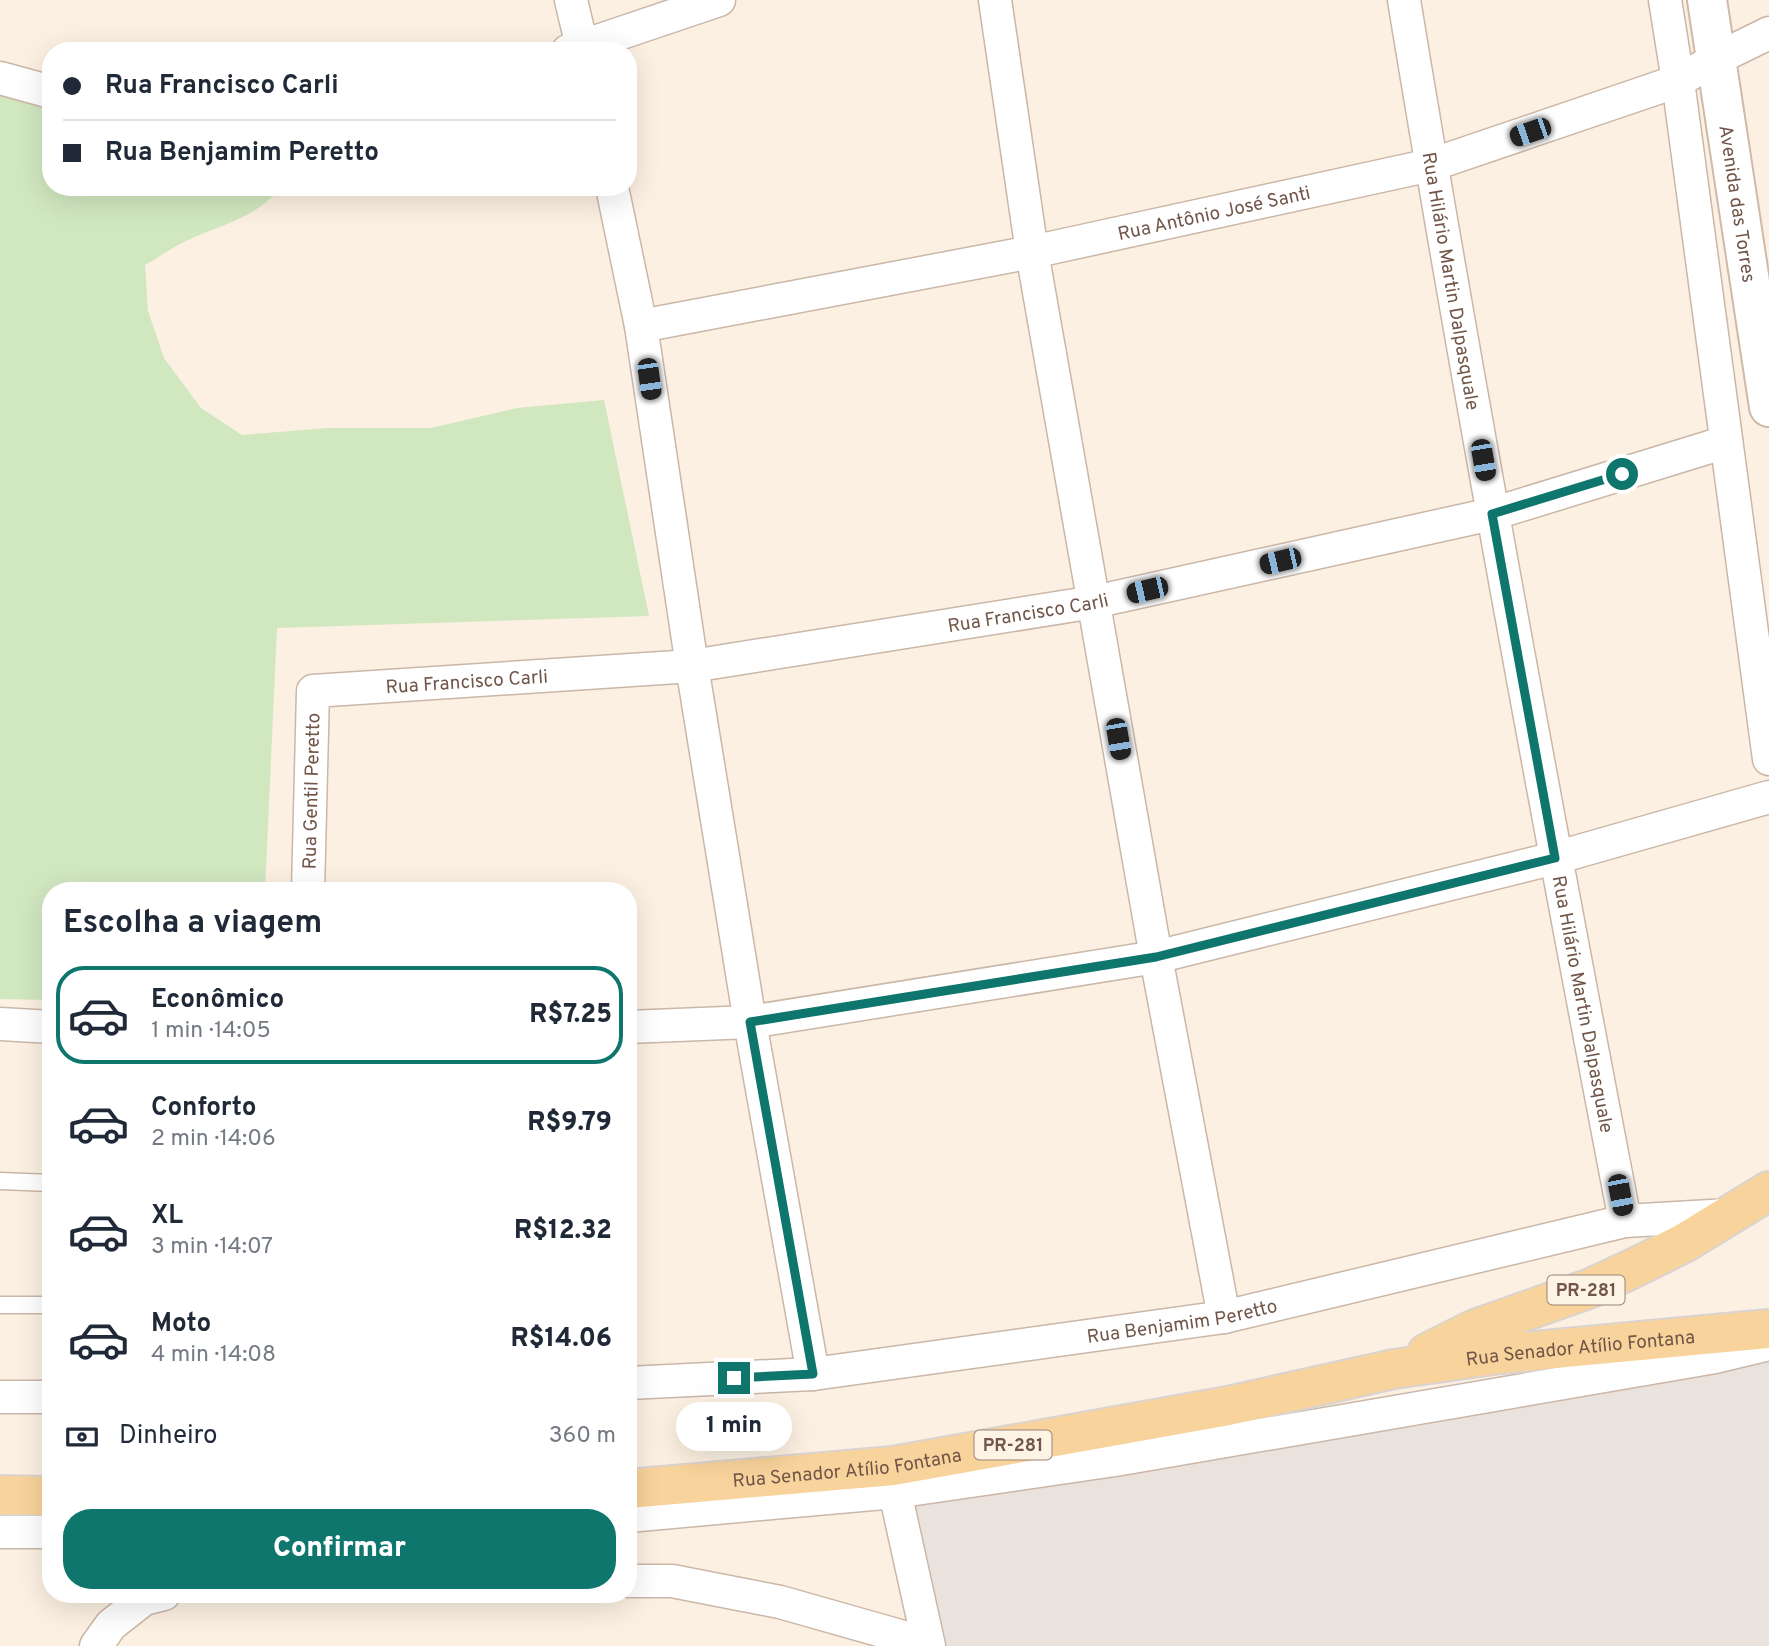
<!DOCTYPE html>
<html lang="pt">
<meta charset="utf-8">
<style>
body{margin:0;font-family:Overpass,sans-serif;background:#f6f6f7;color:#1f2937;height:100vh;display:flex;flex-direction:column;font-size:26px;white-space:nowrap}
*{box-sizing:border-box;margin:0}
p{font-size:23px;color:#747a83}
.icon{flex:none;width:38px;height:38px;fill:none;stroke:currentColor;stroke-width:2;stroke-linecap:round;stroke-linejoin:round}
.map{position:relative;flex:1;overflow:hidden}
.sheet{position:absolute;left:42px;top:882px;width:595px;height:721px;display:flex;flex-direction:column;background:#fff;border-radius:28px;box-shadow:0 7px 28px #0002}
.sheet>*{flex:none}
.guide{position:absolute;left:42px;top:42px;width:595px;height:154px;border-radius:28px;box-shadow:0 7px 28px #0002;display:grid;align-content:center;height:154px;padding:0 21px;background:#fff}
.end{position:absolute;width:32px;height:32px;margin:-16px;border:9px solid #0f766e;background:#fff;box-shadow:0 0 0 4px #fff}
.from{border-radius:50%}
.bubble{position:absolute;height:49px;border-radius:24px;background:#fff;box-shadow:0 7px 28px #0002;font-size:23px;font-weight:800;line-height:49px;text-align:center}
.car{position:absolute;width:21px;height:42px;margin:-21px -10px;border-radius:9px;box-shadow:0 0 5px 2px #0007;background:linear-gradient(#222 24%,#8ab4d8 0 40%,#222 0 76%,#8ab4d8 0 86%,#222 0)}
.guide b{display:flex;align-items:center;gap:24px;height:66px;font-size:26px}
.guide b+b{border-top:2px solid #e0e1e3}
.guide i{width:18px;height:18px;background:#1f2937}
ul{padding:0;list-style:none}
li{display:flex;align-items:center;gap:21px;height:98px;margin:0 14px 10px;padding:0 7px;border:4px solid transparent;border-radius:28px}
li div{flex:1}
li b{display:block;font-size:26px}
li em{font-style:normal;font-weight:800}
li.on{border-color:#0f766e}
li>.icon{width:63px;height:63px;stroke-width:1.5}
h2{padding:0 21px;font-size:32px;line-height:84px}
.pay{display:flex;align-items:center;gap:18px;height:77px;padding:0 21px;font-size:26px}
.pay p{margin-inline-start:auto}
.primary-button{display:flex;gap:14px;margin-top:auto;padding:14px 21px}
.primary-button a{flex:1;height:80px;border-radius:28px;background:#0f766e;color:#fff;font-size:28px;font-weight:800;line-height:80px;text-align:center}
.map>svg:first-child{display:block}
.industrial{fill:#eae2dc}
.green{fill:#d1e7c0}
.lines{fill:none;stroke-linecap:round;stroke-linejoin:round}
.lane-casing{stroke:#cbb7a8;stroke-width:19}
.street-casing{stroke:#cbb7a8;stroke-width:35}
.secondary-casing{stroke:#d0b9a8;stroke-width:42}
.primary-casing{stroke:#dad3d0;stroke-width:42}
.lane{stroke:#fff;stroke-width:16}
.street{stroke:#fff;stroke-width:32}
.secondary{stroke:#fff;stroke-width:38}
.primary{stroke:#f8d39b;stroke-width:38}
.route{stroke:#0f766e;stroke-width:9}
.labels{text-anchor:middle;stroke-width:6;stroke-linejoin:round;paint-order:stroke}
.shield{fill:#fef4e6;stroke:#9b8578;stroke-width:2}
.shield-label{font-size:18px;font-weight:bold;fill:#715649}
.street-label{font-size:19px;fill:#715649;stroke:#fef4e6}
</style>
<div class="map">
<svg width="1769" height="1646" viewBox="0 0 1769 1646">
<rect width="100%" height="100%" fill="#fbf0e1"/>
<path class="industrial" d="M1769,1360V1646H911L909,1489L1504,1376L1692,1375Z"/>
<path class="green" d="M0,95L51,107V187H281C255,219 223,224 188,240C173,247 159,257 145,265L148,311L164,358L201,408L242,435L327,428H431L517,408L604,400L649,616L277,628L265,891H51V1000L0,999Z"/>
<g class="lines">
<defs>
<path id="lane" d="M0,1181L51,1183
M0,1305H51"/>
<g id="street">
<path d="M571,0L583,51"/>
<path d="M995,0L1032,252L1156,957L1224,1317"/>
<path id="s1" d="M1404,0C1471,408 1547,815 1625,1221"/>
<path d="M1665,0L1678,81L1769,759"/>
<path d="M568,51L719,0"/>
<path d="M0,78L51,92"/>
<path d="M612,187L641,326L692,666L750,1022L813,1374"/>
<path id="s2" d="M641,326L1032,252L1431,165L1678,81L1716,59L1769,33"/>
<path id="s3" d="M308,891L313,691L692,666L1094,602L1492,514L1726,442"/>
<path d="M0,1024L51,1027"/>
<path d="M628,1027L750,1022L1156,957L1555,858L1769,797"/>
<path id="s4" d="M628,1383L813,1374L1224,1317L1625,1221L1728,1215"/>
<path d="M0,1397H51"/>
<path d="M895,1492L929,1646"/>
<path d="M628,1516L895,1492L1115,1460L1715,1357L1769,1344"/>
<path d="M0,1532H51"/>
<path d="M628,1581H672L780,1602L928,1644"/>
<path d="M96,1646L111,1625L144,1599L164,1594"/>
</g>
<g id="secondary">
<path id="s5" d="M1707,0L1769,407"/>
</g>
<g id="primary">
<path d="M1427,1353L1475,1329L1591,1288L1636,1267L1684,1243L1769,1191"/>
<path id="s6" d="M628,1489L893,1466L1228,1406L1394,1369L1501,1354L1769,1329"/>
<path d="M0,1495L51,1496"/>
</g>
</defs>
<use href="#lane" class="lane-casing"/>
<use href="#street" class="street-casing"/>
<use href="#secondary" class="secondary-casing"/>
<use href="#primary" class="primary-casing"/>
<use href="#lane" class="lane"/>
<use href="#street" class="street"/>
<use href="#secondary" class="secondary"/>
<use href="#primary" class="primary"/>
</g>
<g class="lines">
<path class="route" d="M734,1378L813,1374L750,1022L1156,957L1555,858L1492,514L1622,474"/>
</g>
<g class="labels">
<g class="shield">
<rect x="1547.5" y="1275.5" width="77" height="29" rx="5"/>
<rect x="974.5" y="1430.5" width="77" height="29" rx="5"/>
</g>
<g class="shield-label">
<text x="1586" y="1296">PR-281</text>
<text x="1013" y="1451">PR-281</text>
</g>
<g class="street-label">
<text dy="7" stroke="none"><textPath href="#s5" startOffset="206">Avenida das Torres</textPath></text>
<text dy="7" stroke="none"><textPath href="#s2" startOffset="584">Rua Antônio José Santi</textPath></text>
<text dy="7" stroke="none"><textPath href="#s1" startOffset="285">Rua Hilário Martin Dalpasquale</textPath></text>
<text dy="7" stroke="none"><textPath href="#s3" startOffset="920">Rua Francisco Carli</textPath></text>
<text dy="7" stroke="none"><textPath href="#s3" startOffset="354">Rua Francisco Carli</textPath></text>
<text dy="7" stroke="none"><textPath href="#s3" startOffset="100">Rua Gentil Peretto</textPath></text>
<text dy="7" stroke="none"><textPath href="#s1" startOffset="1020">Rua Hilário Martin Dalpasquale</textPath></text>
<text dy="7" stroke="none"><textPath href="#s4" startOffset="558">Rua Benjamim Peretto</textPath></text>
<text dy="7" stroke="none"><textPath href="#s6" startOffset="964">Rua Senador Atílio Fontana</textPath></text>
<text dy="7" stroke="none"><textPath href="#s6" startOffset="220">Rua Senador Atílio Fontana</textPath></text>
</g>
</g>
</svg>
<i class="end from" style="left:1622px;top:474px"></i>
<i class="end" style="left:734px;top:1378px"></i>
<div class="bubble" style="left:676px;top:1402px;width:116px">1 min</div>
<i class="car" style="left:1530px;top:132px;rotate:251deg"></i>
<i class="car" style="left:649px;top:379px;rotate:172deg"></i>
<i class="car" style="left:1483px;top:460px;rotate:170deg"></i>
<i class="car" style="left:1280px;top:561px;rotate:257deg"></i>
<i class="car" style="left:1147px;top:590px;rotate:257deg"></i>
<i class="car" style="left:1118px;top:739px;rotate:170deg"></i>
<i class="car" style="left:1620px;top:1195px;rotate:169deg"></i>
<div class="guide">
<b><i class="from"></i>Rua Francisco Carli</b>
<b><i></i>Rua Benjamim Peretto</b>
</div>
<section class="sheet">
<h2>Escolha a viagem</h2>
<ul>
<li class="on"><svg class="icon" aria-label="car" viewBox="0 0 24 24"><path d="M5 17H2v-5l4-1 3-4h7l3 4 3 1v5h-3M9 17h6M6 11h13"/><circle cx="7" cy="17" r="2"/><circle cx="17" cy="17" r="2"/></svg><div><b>Econômico</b><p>1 min · 14:05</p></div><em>R$7.25</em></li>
<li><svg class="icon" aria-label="car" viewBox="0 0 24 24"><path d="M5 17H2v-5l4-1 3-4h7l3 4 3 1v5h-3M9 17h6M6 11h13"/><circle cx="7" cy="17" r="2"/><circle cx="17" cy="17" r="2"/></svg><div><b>Conforto</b><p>2 min · 14:06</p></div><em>R$9.79</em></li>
<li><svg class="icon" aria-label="car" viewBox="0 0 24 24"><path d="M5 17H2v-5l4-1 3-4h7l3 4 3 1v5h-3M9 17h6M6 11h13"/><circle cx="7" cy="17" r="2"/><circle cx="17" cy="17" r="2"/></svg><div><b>XL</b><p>3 min · 14:07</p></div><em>R$12.32</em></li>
<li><svg class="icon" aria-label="car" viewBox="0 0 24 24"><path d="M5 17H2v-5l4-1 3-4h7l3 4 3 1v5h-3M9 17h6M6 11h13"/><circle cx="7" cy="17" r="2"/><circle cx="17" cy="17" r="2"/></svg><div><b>Moto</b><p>4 min · 14:08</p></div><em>R$14.06</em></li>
</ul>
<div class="pay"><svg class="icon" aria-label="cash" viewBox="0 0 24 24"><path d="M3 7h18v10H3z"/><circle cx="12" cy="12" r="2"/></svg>Dinheiro<p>360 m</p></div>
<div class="primary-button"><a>Confirmar</a></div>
</section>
</div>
